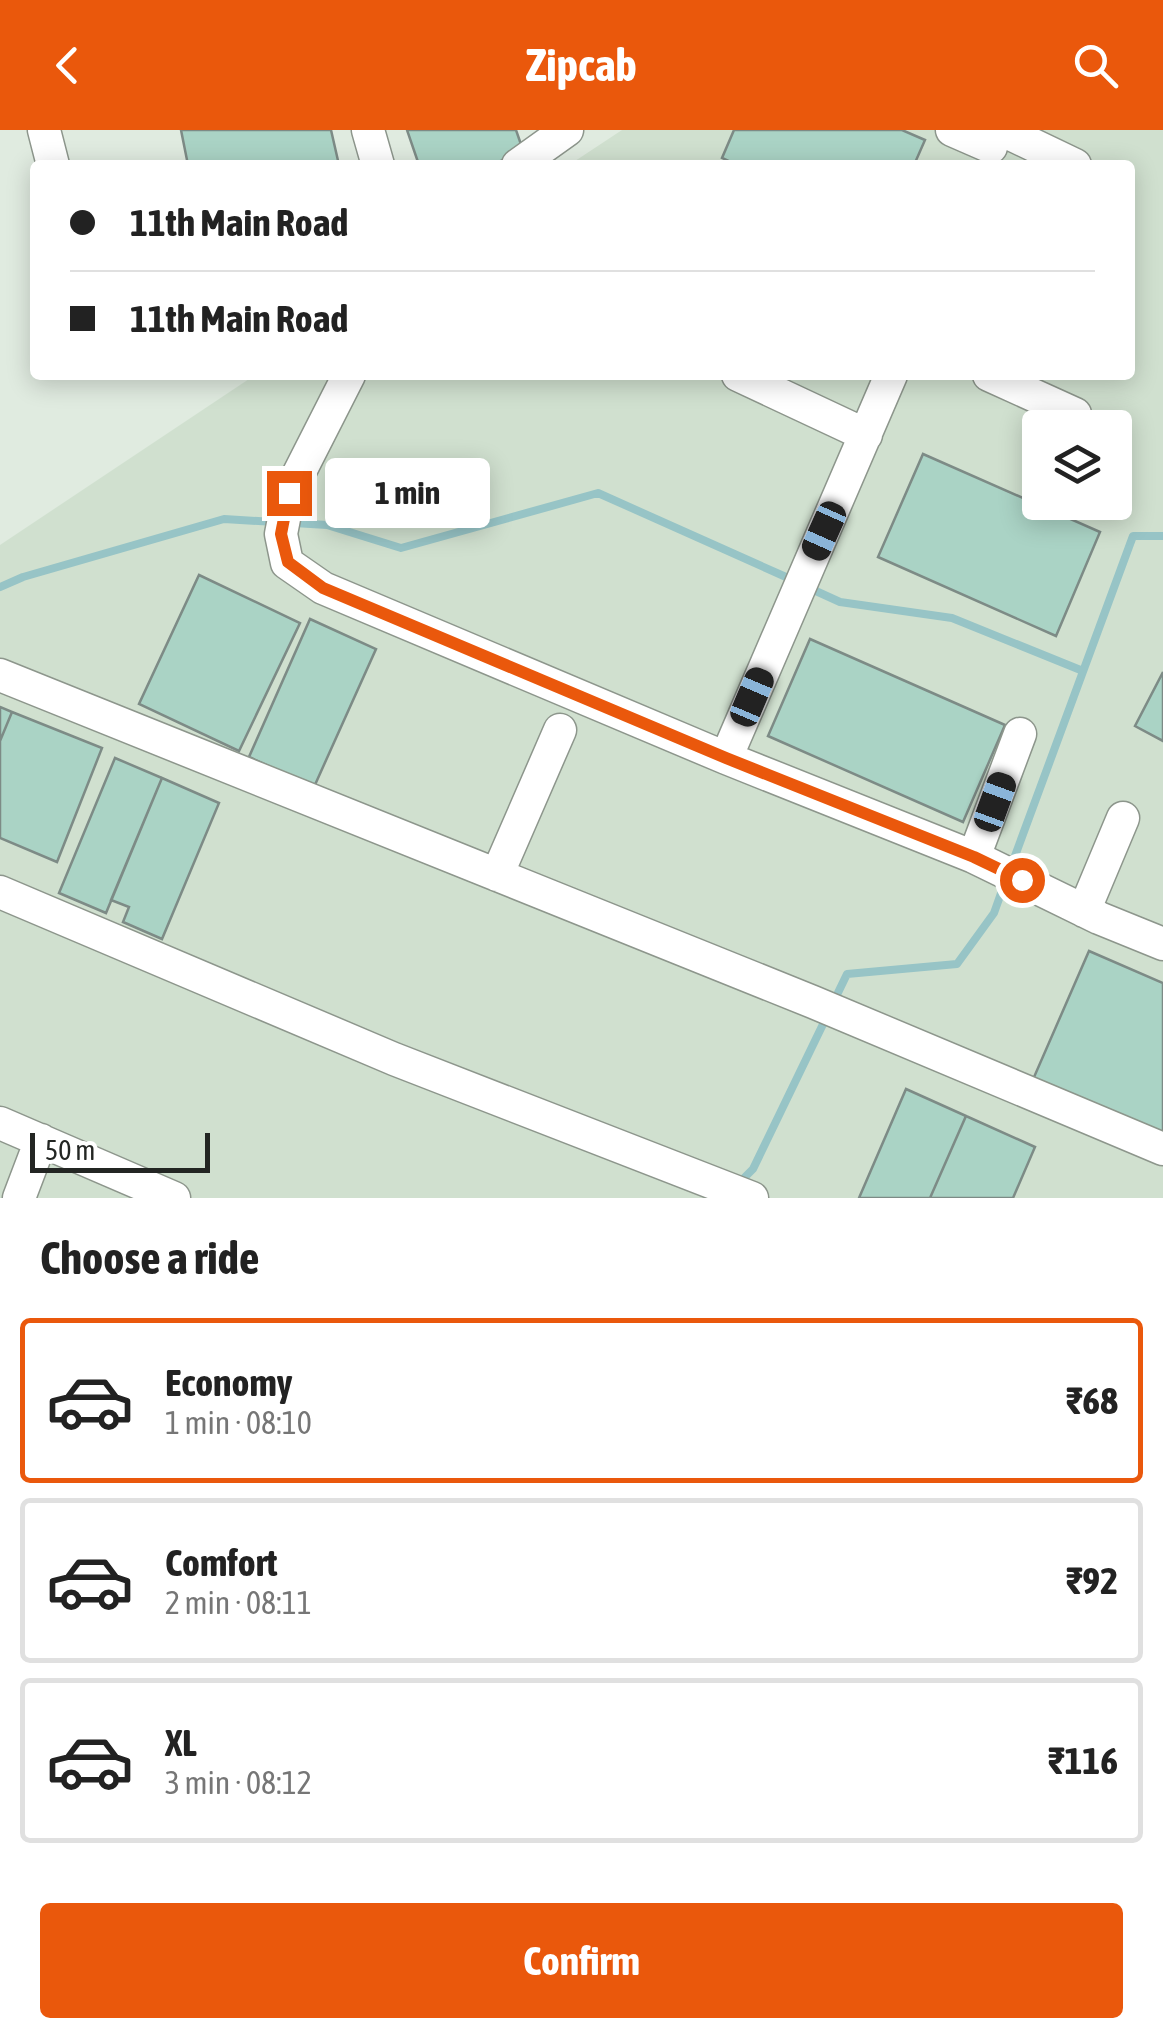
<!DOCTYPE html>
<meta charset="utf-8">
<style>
body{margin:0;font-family:"Asap Condensed",sans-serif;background:#f2f2f2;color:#222;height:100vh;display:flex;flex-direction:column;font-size:38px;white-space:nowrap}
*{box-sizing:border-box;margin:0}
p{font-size:32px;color:#767676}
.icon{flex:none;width:55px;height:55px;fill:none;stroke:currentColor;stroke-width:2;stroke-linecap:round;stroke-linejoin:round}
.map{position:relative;height:1068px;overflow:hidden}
.drawer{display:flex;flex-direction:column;background:#fff;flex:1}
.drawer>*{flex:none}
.hud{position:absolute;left:30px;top:30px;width:1105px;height:220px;border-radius:10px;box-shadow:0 5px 25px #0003;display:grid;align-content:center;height:220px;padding:0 40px;background:#fff}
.fabs{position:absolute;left:1022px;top:280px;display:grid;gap:20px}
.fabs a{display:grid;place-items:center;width:110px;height:110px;border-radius:10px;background:#fff;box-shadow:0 5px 25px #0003;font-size:50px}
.scale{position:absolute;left:30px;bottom:25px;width:180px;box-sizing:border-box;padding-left:10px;border:5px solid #232623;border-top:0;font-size:28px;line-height:35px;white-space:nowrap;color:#232623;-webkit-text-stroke:8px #fff;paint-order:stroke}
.end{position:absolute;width:45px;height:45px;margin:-22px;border:12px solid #ea580c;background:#fff;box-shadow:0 0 0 5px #fff}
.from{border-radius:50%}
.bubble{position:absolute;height:70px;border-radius:10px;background:#fff;box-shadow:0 5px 25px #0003;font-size:32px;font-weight:700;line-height:70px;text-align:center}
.car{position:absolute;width:30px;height:60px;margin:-30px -15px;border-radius:12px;box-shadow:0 0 8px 2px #0007;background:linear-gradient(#222 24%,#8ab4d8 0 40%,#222 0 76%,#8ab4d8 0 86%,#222 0)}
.hud b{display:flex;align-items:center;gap:35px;height:95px;font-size:38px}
.hud b+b{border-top:2px solid #e0e0e0}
.hud i{width:25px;height:25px;background:#222}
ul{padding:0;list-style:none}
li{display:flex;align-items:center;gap:30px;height:165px;margin:0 20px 15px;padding:0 20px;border:5px solid #e0e0e0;border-radius:10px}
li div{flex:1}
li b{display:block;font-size:38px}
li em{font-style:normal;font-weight:700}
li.selected{border-color:#ea580c}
li>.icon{width:90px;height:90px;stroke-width:1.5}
h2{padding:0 40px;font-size:45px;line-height:120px}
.button{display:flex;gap:20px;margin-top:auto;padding:20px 40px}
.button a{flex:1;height:115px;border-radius:10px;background:#ea580c;color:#fff;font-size:40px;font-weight:700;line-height:115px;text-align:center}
header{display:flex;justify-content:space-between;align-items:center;height:130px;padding:0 40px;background:#ea580c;color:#fff;font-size:45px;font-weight:700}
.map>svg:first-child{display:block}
.built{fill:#d0e0cf;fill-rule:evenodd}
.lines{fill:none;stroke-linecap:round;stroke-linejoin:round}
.stream{stroke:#97c4c6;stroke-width:8}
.building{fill:#aad3c5;stroke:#7d8b86;stroke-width:2.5}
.minor-casing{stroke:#8d968c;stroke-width:35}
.minor{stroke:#fff;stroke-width:32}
.route{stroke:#ea580c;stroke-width:12}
</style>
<header><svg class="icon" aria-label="back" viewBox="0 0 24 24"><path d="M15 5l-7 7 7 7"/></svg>Zipcab<svg class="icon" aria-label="search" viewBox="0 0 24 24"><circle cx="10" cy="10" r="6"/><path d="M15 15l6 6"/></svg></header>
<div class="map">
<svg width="1163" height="1068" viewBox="0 0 1163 1068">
<rect width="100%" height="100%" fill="#e0ebe0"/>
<path class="built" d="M622,0H1163V1068H0V415L255,245H1130V35H569ZM1040,298H1115V372H1040Z"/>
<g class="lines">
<path class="stream" d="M294,393L327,395L401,418L598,363L795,451
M0,457L23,447L224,389L275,392
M807,457L840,472L952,488L1083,541
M1012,734L1133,406H1163
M834,871L847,844L957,834L994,783L1005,752
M740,1052L753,1039L826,888"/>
</g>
<path class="building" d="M181,0H331L339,35H188Z
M407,0H516L524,23L489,35H419Z
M734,0H902L925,10L914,35H737L722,28Z
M923,324L1100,402L1056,506L878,427Z
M199,445L300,493L239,621L139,574Z
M310,489L376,519L314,657L249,627Z
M810,509L1005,595L963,692L768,606Z
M1163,542V611L1135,596Z
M0,577L12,582L0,611Z
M12,582L102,618L57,732L0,708V611Z
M115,628L162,648L106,783L59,763Z
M162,648L219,673L162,809L123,792L129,777L111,770Z
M1089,821L1163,853V1012L1031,954Z
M906,959L966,986L930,1068H859Z
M966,986L1035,1017L1013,1068H930Z"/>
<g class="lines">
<defs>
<path id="minor" d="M44,0L53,35
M368,0L378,35
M952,0L991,17
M1002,0L1075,35
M518,35L567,0
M349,245L289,363L281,404L287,433L323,458L726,628L974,727L1099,788L1163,814
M738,245L866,305
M989,245L1075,284
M0,545L813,872L1163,1019
M726,628L891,245
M974,727L1020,604
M497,745L560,600
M0,762L394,929L752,1068
M1084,781L1123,688
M0,993L174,1068
M19,1068L41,1010"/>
</defs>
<use href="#minor" class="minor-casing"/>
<use href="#minor" class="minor"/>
</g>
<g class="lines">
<path class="route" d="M289,363L281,404L288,432L323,458L726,628L974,727L1022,750"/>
</g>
</svg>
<div class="fabs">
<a><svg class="icon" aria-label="layers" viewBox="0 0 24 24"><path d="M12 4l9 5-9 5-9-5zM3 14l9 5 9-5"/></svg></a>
</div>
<div class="scale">50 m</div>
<i class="end from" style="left:1022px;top:750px"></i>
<i class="end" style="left:289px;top:363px"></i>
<div class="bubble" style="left:325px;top:328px;width:165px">1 min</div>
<i class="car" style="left:824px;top:401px;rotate:204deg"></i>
<i class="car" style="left:752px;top:567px;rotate:23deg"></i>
<i class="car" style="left:995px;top:672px;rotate:20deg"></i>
<div class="hud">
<b><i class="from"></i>11th Main Road</b>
<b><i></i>11th Main Road</b>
</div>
</div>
<section class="drawer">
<h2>Choose a ride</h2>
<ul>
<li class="selected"><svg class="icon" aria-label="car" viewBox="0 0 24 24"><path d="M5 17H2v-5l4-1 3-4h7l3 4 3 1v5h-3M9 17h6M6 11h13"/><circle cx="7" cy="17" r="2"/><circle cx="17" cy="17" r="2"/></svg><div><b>Economy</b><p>1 min · 08:10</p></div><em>₹68</em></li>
<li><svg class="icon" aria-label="car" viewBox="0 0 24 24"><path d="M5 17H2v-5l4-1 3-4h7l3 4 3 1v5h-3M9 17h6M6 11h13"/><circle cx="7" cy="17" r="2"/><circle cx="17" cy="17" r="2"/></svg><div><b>Comfort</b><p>2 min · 08:11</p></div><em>₹92</em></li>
<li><svg class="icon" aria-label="car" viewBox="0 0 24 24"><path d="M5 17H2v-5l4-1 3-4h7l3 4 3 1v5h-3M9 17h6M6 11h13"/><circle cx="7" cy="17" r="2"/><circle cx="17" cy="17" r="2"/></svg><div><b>XL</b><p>3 min · 08:12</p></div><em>₹116</em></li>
</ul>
<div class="button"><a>Confirm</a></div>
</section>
